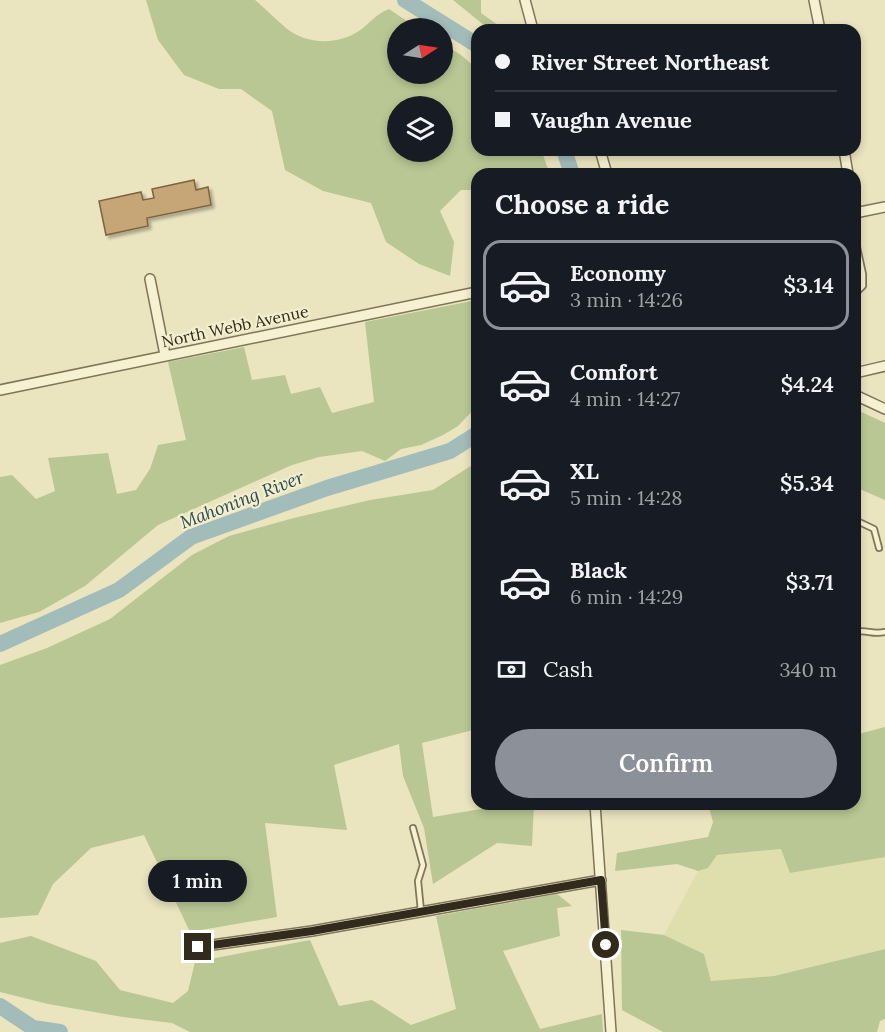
<!DOCTYPE html>
<meta charset="utf-8">
<style>
body{margin:0;font-family:Lora,serif;background:#242831;color:#f1f3f6;height:100vh;display:flex;flex-direction:column;font-size:22px;white-space:nowrap}
*{box-sizing:border-box;margin:0}
p{font-size:20px;color:#9ea1a6}
.icon{flex:none;width:33px;height:33px;fill:none;stroke:currentColor;stroke-width:2;stroke-linecap:round;stroke-linejoin:round}
.map{position:relative;flex:1;overflow:hidden}
.side{position:absolute;left:471px;top:168px;width:390px;height:642px;display:flex;flex-direction:column;background:#171b24;border-radius:18px;box-shadow:0 3px 9px #0003}
.side>*{flex:none}
.top-card{position:absolute;left:471px;top:24px;width:390px;height:132px;border-radius:18px;box-shadow:0 3px 9px #0003;display:grid;align-content:center;height:132px;padding:0 24px;background:#171b24}
.needle{width:39px;rotate:78deg}
.controls{position:absolute;left:387px;top:18px;display:grid;gap:12px}
.controls a{display:grid;place-items:center;width:66px;height:66px;border-radius:50%;background:#171b24;box-shadow:0 3px 9px #0003;font-size:30px}
.end{position:absolute;width:27px;height:27px;margin:-14px;border:8px solid #322a1c;background:#fff;box-shadow:0 0 0 3px #fff}
.from{border-radius:50%}
.bubble{position:absolute;height:42px;border-radius:21px;background:#171b24;box-shadow:0 3px 9px #0003;font-size:20px;font-weight:600;line-height:42px;text-align:center}
.top-card b{display:flex;align-items:center;gap:21px;height:57px;font-size:22px}
.top-card b+b{border-top:2px solid #363941}
.top-card i{width:15px;height:15px;background:#f1f3f6}
ul{padding:0;list-style:none}
li{display:flex;align-items:center;gap:18px;height:90px;margin:0 12px 9px;padding:0 12px;border:3px solid transparent;border-radius:18px}
li div{flex:1}
li b{display:block;font-size:22px}
li em{font-style:normal;font-weight:600}
li.selected{border-color:#8c9099}
li>.icon{width:54px;height:54px;stroke-width:1.5}
h2{padding:0 24px;font-size:27px;line-height:72px}
.pay{display:flex;align-items:center;gap:15px;height:66px;padding:0 24px;font-size:22px}
.pay p{margin-inline-start:auto}
.button{display:flex;gap:12px;margin-top:auto;padding:12px 24px}
.button a{flex:1;height:69px;border-radius:36px;background:#8c9099;color:#fff;font-size:24px;font-weight:600;line-height:69px;text-align:center}
.map>svg:first-child{display:block}
.farmland{fill:#dfdfad}
.green{fill:#b9c794;fill-rule:evenodd}
.lines{fill:none;stroke-linecap:round;stroke-linejoin:round}
.river{stroke:#a2bcb9;stroke-width:16}
.building{fill:#c6a577;stroke:#7f6340;stroke-width:1.5;filter:url(#shadow)}
.lane-casing{stroke:#817559;stroke-width:8}
.street-casing{stroke:#817559;stroke-width:12}
.lane{stroke:#f6f1d1;stroke-width:4.5}
.street{stroke:#f6f1d1;stroke-width:9}
.route{stroke:#322a1c;stroke-width:8}
.labels{text-anchor:middle;stroke-width:4.5;stroke-linejoin:round;paint-order:stroke}
.street-label{font-size:16px;fill:#322a1c;stroke:#f2eece}
.water-label{font-size:18px;font-style:italic;fill:#2c4d51;stroke:#f2eece}
</style>
<div class="map">
<svg width="885" height="1032" viewBox="0 0 885 1032">
<defs>
<filter id="shadow"><feDropShadow dx="3" dy="3" stdDeviation="1.5" flood-color="#0004"/></filter>
</defs>
<rect width="100%" height="100%" fill="#eae4bf"/>
<path class="farmland" d="M781,849L791,873L885,857V949L774,976L711,981L704,954L664,935L698,871L708,868L717,855Z"/>
<path class="green" d="M146,0H255C266,9 275,19 286,28C306,45 338,45 359,31C370,23 376,14 389,9L417,28H398V74H442L443,44L461,55L477,69V150H541L550,174H477V190H461L440,211L454,242L450,276L419,264L386,242L371,203L323,191L285,170L272,111L241,89H219L184,75L158,40ZM398,106H442V152H398Z
M453,0H481V13L505,30H490Z
M477,300V406L458,426L443,435L421,445L401,449L385,461L362,451L319,457L292,465L158,525L85,586L39,612L0,623V477L12,475L36,499L55,491L48,458L108,453L117,494L136,490L150,469L158,445L186,440L168,362L244,347L252,380L285,375L291,394L320,387L332,413L374,402L365,322Z
M855,409L885,423V500L855,487Z
M477,462V729L422,743L433,817L493,807L497,804H534L532,846L497,843L433,884L424,828L403,776L399,744L334,765L347,830L265,823L277,917L190,932L144,835L91,848L53,884L38,915L0,918V665L47,648L110,619L192,555L229,536L294,518L370,500L433,490Z
M885,727V857L790,873L781,849L717,855L708,868L698,871L677,864L615,871L617,853L708,837L713,822L708,804H855V735Z
M557,894L572,906L557,908L560,936L503,951L540,1029L602,1014L603,1032H190L172,1023L123,1017L48,1004L0,992V943L31,936L96,961L120,990L173,1003L188,991L195,962L310,940L339,1006L372,1000L411,1025L456,1009L436,916Z
M621,930L664,935L704,954L711,981L774,976L885,949V1019L880,1021L877,1032H663L622,1010Z"/>
<g class="lines">
<path class="river" d="M405,0L477,45
M564,150L572,174
M0,644L119,590L191,537L327,488L450,451L477,434
M0,1006L33,1028L60,1032"/>
</g>
<path class="building" d="M194,180L196,190L208,187L211,205L147,218L148,226L106,235L99,201L141,192L143,200L154,198L152,189Z"/>
<g class="lines">
<defs>
<path id="lane" d="M855,238L863,274V286L855,294
M855,520L874,529L879,548
M855,632C867,629 871,635 885,632
M413,828L423,865L418,881L421,911"/>
<path id="street" d="M525,0L533,30
M814,0L820,30
M600,150L607,174
M844,150L848,174
M855,213L885,207
M150,279L165,355
M855,373L885,366
M0,390L477,292
M855,395L885,409
M595,804L611,1032
M198,947L312,931L601,880"/>
</defs>
<use href="#lane" class="lane-casing"/>
<use href="#street" class="street-casing"/>
<use href="#lane" class="lane"/>
<use href="#street" class="street"/>
</g>
<g class="lines">
<path class="route" d="M198,947L312,931L601,880L606,945"/>
</g>
<g class="labels">
<g class="street-label">
<text transform="translate(235 326) rotate(-12)" y="6">North Webb Avenue</text>
</g>
<g class="water-label">
<text transform="translate(242 500) rotate(-21)" y="6">Mahoning River</text>
</g>
</g>
</svg>
<div class="controls">
<a><svg class="needle" viewBox="-14 -14 28 28"><path d="M0-13l5 13h-10z" fill="#e53935"/><path d="M0 13l5-13h-10z" fill="#9ea1a6"/></svg></a>
<a><svg class="icon" aria-label="layers" viewBox="0 0 24 24"><path d="M12 4l9 5-9 5-9-5zM3 14l9 5 9-5"/></svg></a>
</div>
<i class="end from" style="left:606px;top:945px"></i>
<i class="end" style="left:198px;top:947px"></i>
<div class="bubble" style="left:148px;top:860px;width:99px">1 min</div>
<div class="top-card">
<b><i class="from"></i>River Street Northeast</b>
<b><i></i>Vaughn Avenue</b>
</div>
<section class="side">
<h2>Choose a ride</h2>
<ul>
<li class="selected"><svg class="icon" aria-label="car" viewBox="0 0 24 24"><path d="M5 17H2v-5l4-1 3-4h7l3 4 3 1v5h-3M9 17h6M6 11h13"/><circle cx="7" cy="17" r="2"/><circle cx="17" cy="17" r="2"/></svg><div><b>Economy</b><p>3 min · 14:26</p></div><em>$3.14</em></li>
<li><svg class="icon" aria-label="car" viewBox="0 0 24 24"><path d="M5 17H2v-5l4-1 3-4h7l3 4 3 1v5h-3M9 17h6M6 11h13"/><circle cx="7" cy="17" r="2"/><circle cx="17" cy="17" r="2"/></svg><div><b>Comfort</b><p>4 min · 14:27</p></div><em>$4.24</em></li>
<li><svg class="icon" aria-label="car" viewBox="0 0 24 24"><path d="M5 17H2v-5l4-1 3-4h7l3 4 3 1v5h-3M9 17h6M6 11h13"/><circle cx="7" cy="17" r="2"/><circle cx="17" cy="17" r="2"/></svg><div><b>XL</b><p>5 min · 14:28</p></div><em>$5.34</em></li>
<li><svg class="icon" aria-label="car" viewBox="0 0 24 24"><path d="M5 17H2v-5l4-1 3-4h7l3 4 3 1v5h-3M9 17h6M6 11h13"/><circle cx="7" cy="17" r="2"/><circle cx="17" cy="17" r="2"/></svg><div><b>Black</b><p>6 min · 14:29</p></div><em>$3.71</em></li>
</ul>
<div class="pay"><svg class="icon" aria-label="cash" viewBox="0 0 24 24"><path d="M3 7h18v10H3z"/><circle cx="12" cy="12" r="2"/></svg>Cash<p>340 m</p></div>
<div class="button"><a>Confirm</a></div>
</section>
</div>
